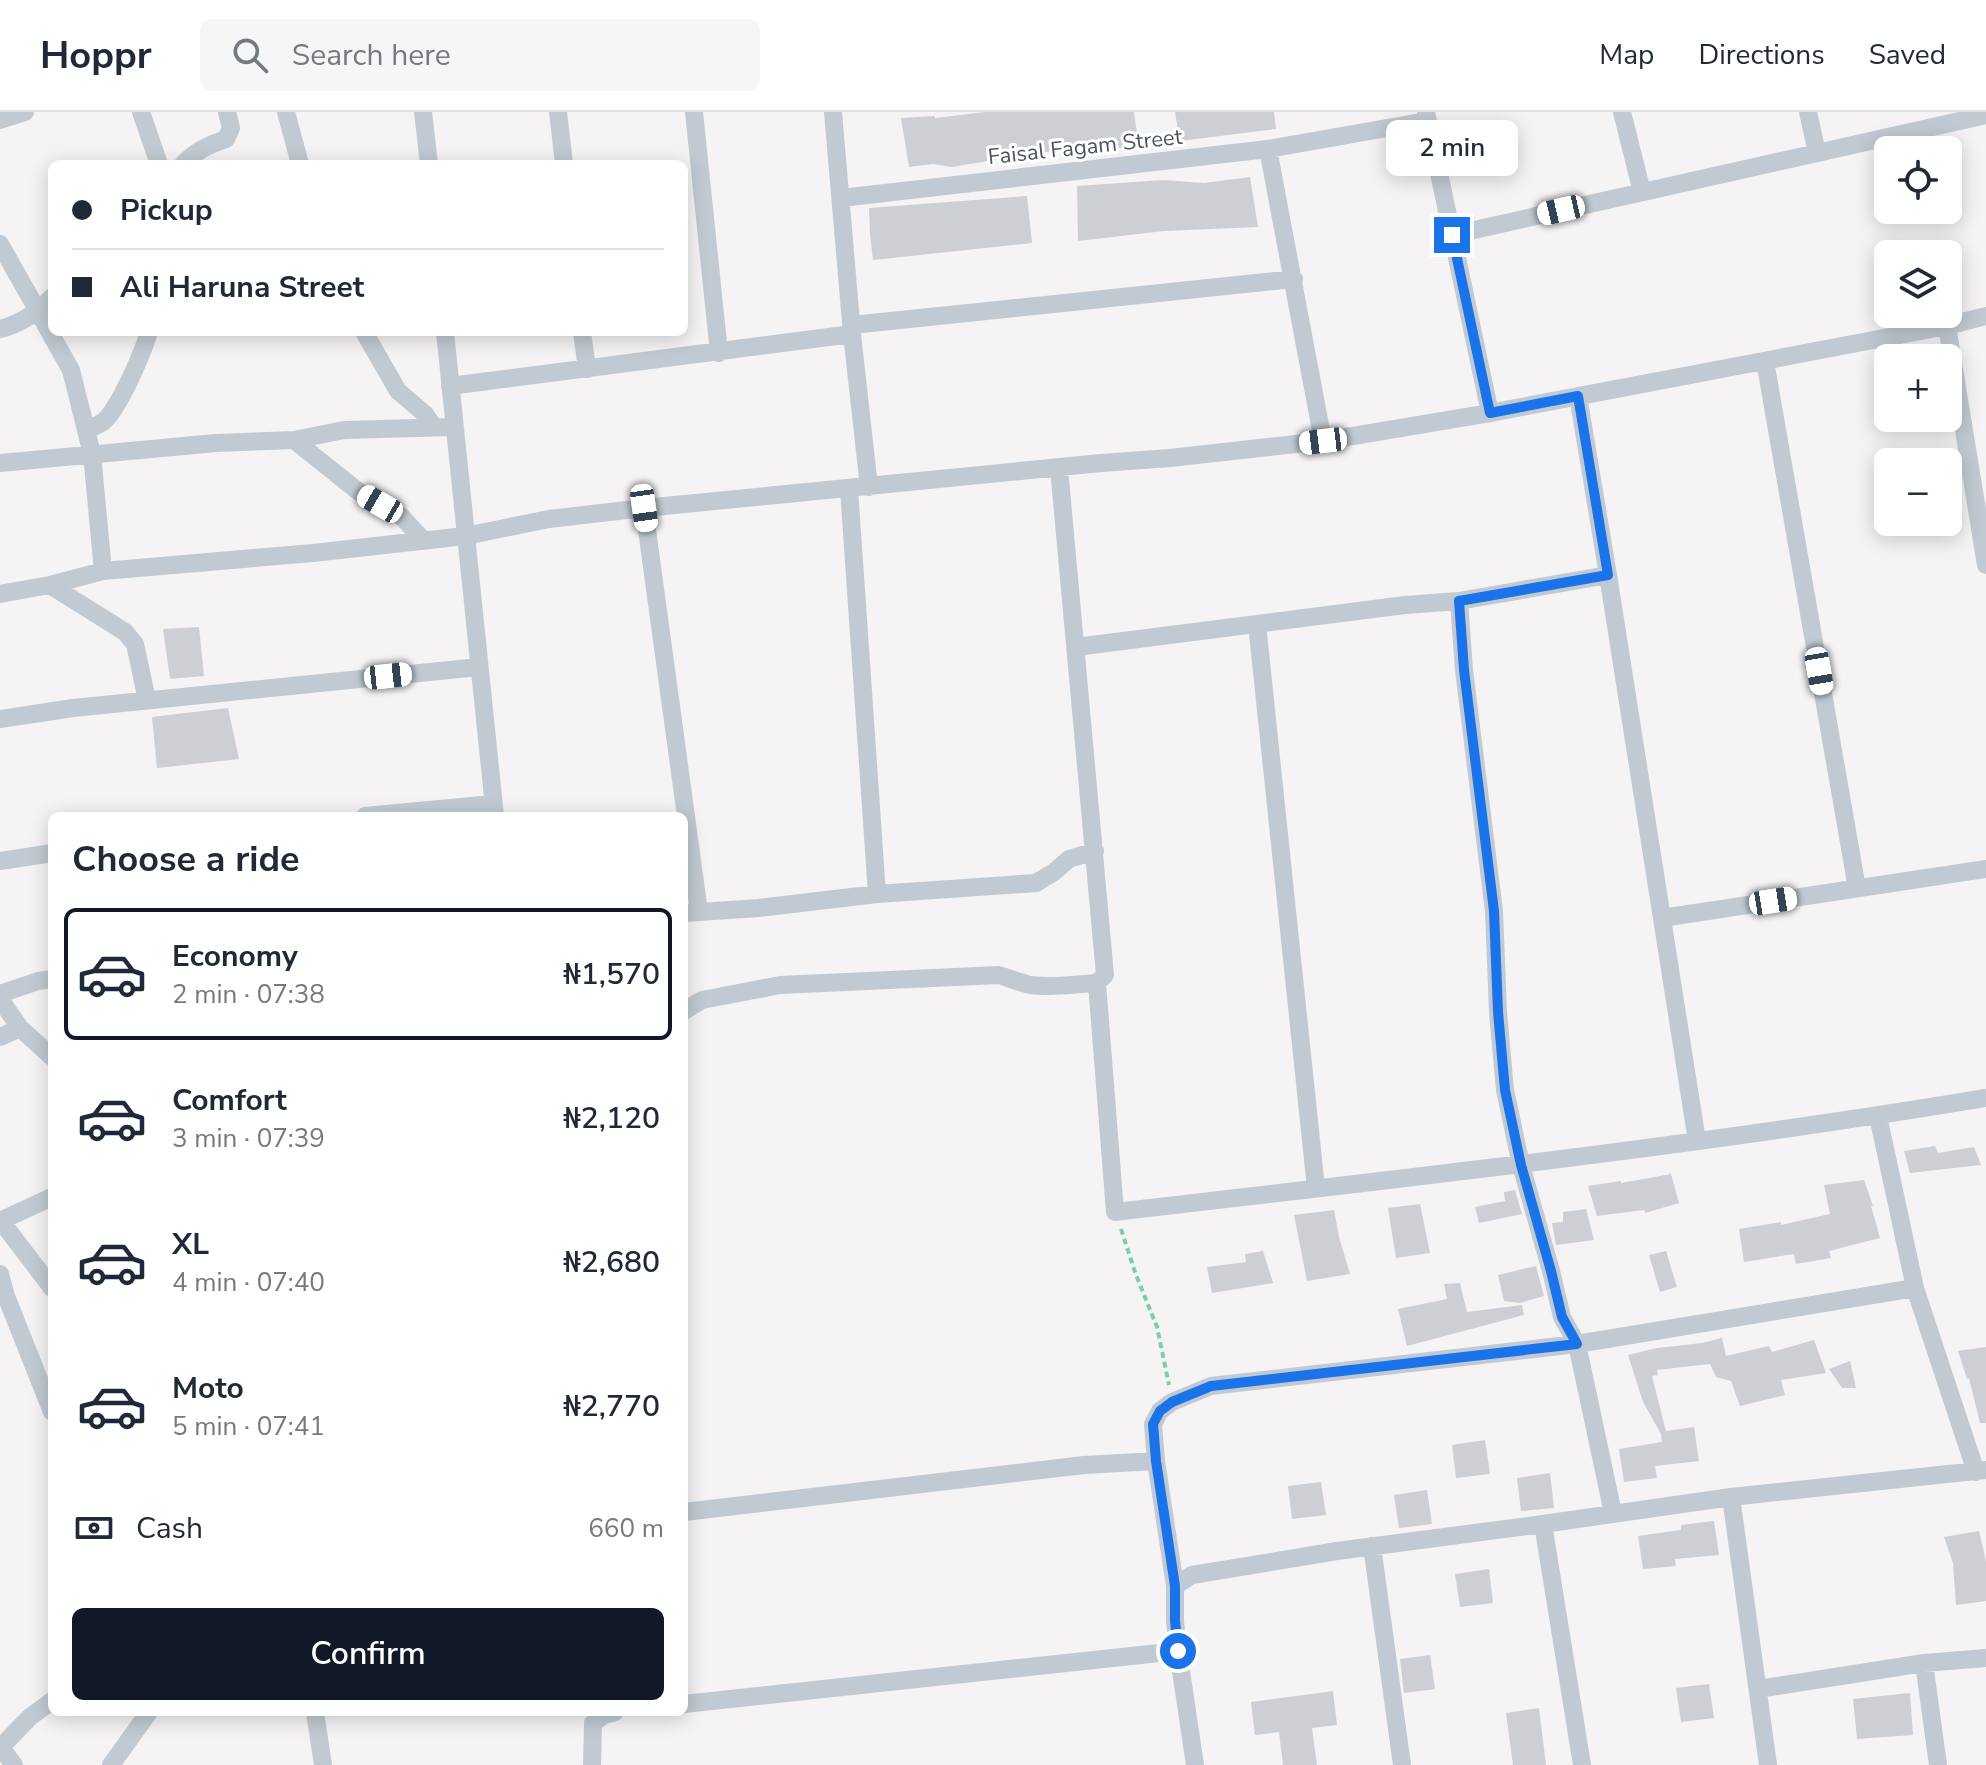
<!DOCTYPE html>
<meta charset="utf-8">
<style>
body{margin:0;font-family:"Nunito Sans",sans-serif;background:#f6f6f7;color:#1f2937;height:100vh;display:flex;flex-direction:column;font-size:30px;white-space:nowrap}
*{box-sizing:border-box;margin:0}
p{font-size:26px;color:#747a83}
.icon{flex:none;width:44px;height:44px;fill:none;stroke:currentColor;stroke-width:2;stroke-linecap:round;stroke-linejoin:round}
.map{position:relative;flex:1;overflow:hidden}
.sheet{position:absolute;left:48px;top:700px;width:640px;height:904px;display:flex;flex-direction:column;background:#fff;border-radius:12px;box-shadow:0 4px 20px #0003}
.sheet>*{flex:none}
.hud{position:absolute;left:48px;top:48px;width:640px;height:176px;border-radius:12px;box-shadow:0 4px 20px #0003;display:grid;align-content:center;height:176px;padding:0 24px;background:#fff}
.controls{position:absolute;left:1874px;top:24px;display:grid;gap:16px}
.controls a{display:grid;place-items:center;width:88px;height:88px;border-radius:12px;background:#fff;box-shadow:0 4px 20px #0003;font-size:40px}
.end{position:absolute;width:36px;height:36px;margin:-18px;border:10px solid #1a73e8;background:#fff;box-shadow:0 0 0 4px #fff}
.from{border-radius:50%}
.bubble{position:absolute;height:56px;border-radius:12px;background:#fff;box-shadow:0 4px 20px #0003;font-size:26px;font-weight:600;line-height:56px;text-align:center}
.car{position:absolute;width:24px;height:48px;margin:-24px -12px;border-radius:10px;box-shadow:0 0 6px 2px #0007;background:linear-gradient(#fff 24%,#345 0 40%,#fff 0 76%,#345 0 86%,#fff 0)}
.hud b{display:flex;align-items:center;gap:28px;height:76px;font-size:30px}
.hud b+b{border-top:2px solid #e0e1e3}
.hud i{width:20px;height:20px;background:#1f2937}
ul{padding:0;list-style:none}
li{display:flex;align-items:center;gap:24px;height:132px;margin:0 16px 12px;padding:0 8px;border:4px solid transparent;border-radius:12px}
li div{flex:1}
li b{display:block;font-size:30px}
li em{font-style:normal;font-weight:600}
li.active{border-color:#111827}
li>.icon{width:72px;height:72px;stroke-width:1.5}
h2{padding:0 24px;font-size:36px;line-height:96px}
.pay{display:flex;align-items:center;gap:20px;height:88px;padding:0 24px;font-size:30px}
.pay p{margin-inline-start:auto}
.button{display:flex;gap:16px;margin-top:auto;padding:16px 24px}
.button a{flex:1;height:92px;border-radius:12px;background:#111827;color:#fff;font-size:32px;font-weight:600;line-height:92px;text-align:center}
header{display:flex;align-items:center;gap:48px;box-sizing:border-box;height:112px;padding:0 40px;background:#fff;border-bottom:2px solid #e0e1e3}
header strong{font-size:38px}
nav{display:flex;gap:44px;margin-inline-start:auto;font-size:28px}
.search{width:560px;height:72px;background:#f6f6f7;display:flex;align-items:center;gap:20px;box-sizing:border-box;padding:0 28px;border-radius:12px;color:#747a83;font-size:30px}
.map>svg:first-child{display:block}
.building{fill:#cdcfd5}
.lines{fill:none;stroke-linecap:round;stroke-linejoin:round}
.path{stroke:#7ad0a6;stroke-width:4;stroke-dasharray:6 4;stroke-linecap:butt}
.street{stroke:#c1cad2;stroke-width:18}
.route{stroke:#1a73e8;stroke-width:10}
.labels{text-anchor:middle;stroke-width:6;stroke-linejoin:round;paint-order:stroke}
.street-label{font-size:22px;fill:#4a5661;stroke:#fff}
</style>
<header>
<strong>Hoppr</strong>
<div class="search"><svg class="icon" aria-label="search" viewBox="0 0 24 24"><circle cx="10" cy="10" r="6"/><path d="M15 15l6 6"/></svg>Search here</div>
<nav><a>Map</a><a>Directions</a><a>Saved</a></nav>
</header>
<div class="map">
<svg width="1986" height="1653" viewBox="0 0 1986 1653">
<rect width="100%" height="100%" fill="#f5f3f3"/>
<path class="building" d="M986,0H1134L1139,35L1043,40L952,55L933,52L909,55L901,6L935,4V6Z
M1175,0H1274L1276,17L1180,29Z
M1250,65L1258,115L1164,119L1078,129L1077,74L1163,68L1204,71Z
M1027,84L1032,131L873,148L870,122L869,96Z
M199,515L204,564L170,567L163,517Z
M228,596L239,647L157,656L152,605Z
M1935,1034L1938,1041L1974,1035L1981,1053L1910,1061L1904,1039Z
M1671,1062L1679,1091L1645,1101L1644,1098L1597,1104L1588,1074L1621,1069V1071Z
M1864,1068L1873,1094H1871L1880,1126L1829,1139L1831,1146L1796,1152L1794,1142L1744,1150L1739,1117L1781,1110V1113L1830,1102L1824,1073Z
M1515,1078L1522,1102L1479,1111L1475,1095L1505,1089L1504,1080Z
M1420,1092L1430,1141L1396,1146L1388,1096Z
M1586,1097L1594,1128L1556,1133L1552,1111L1563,1110V1100Z
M1334,1098L1339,1125L1350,1162L1307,1169L1294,1103Z
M1263,1139L1273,1171L1212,1181L1207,1155L1246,1150L1245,1142Z
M1666,1139L1677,1175L1660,1180L1649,1143Z
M1536,1154L1544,1184L1520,1191L1504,1189L1498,1163Z
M1460,1171L1467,1200L1522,1193L1524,1203L1407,1234L1398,1197L1447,1187L1444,1172Z
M1722,1226L1726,1244L1769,1234L1772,1240L1814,1228L1826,1261L1781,1268L1785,1283L1740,1294L1731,1269L1716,1265L1710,1252L1657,1258L1658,1263L1652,1264L1666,1319L1694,1315L1699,1349L1655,1354L1657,1366L1624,1370L1619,1337L1662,1330L1661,1322L1643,1290L1628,1243L1657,1236L1702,1231Z
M1986,1235V1311H1980L1969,1266L1967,1267L1958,1239Z
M1850,1249L1856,1276H1842L1829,1257Z
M1485,1328L1490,1362L1456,1366L1452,1333Z
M1550,1361L1554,1396L1521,1399L1517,1366Z
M1321,1370L1326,1403L1292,1407L1288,1374Z
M1427,1378L1432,1412L1399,1416L1394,1383Z
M1714,1409L1719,1443L1675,1447L1676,1454L1643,1457L1638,1424L1681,1418V1413Z
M1979,1419L1986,1449V1489L1956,1493L1953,1451L1944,1425Z
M1489,1457L1493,1491L1460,1495L1455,1462Z
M1430,1543L1435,1577L1404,1581L1400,1547Z
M1709,1572L1714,1606L1681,1610L1676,1576Z
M1333,1579L1337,1613L1312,1616L1317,1653H1283L1279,1620L1255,1623L1251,1590Z
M1910,1581L1913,1623L1857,1627L1853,1587Z
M1539,1596L1546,1653H1513L1506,1601Z"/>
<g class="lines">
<path class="path" d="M1121,1117L1136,1163L1157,1215L1169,1273"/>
<path class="street" d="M141,0L159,52
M286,0L300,52
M423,0L429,52
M558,0L564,52
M694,0L719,241
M833,0L852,222L869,375
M1426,0L1490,301
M1622,0L1642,80
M1808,0L1817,41
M0,8L25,0
M1268,37L1323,329
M183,52C196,39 208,33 226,27L231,16L227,0
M841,86L1268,37L1427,9
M1452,123L1986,3
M0,132L71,258L92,342L103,459
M852,213L1294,167
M1947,214L1986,453
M0,217C20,212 38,200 52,185
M364,220L398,279L425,302L434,315
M445,220L495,704
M582,220L587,257
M1765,249L1857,776
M450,274L852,222
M1578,284L1608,463L1697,1029
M86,319C91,316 98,313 103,310C119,297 143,240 149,220
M294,328L359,380L401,404L424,429
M0,351L216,331L294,328L344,318L454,315
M849,377L877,782
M644,396L699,800
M50,473L125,520L135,532L147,588
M0,482L50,473L103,459L313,441L465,424L549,407L644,396L1101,351L1170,346L1323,329L1490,301L1947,214L1986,204
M1459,489L1608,463
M1257,512L1316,1076
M1076,535L1405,493L1459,489L1464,558L1494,799L1498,900L1505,978L1521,1053L1551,1159L1562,1205L1577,1232L1613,1401
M0,607L73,596L479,555
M365,704L493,692
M0,749L52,741
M684,801L759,796L877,782L1036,771L1054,760L1069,747L1095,739
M1662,806L1986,757
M1097,871L1115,1100C1406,1066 1697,1034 1986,986
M0,882L38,869L52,867
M0,887L20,916L52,945
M684,899L702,888L780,873L999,863C1009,866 1020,871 1031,873C1052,876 1076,872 1097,871L1105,863L1059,356
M0,925L20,916
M1878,1004L1915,1176L1976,1360
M0,1109L52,1085
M1,1109L52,1176
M0,1162L6,1184L52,1300
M1731,1385L1768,1653
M684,1400L1084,1353L1156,1349
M1543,1412L1582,1653
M1372,1434L1402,1653
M1175,1474L1192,1463L1337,1439L1543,1412L1731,1385L1986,1358
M1924,1551L1938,1653
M1758,1577L1924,1551L1986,1546
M684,1592L1178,1539
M315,1600L323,1653
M0,1634L14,1653
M1,1635L30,1605L52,1589
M111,1653L149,1600
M592,1653L593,1611L604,1603L615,1600
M1195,1653L1178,1539L1175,1509V1474L1156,1349L1153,1312L1160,1299L1172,1290L1211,1274L1577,1232L1915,1176"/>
</g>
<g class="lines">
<path class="route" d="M1178,1539L1175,1509V1474L1156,1349L1153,1312L1160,1299L1172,1290L1211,1274L1577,1232L1562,1205L1551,1159L1521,1053L1505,978L1498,900L1494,799L1464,558L1459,489L1608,463L1578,284L1490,301L1452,123"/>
</g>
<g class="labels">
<g class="street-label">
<text transform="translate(1085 34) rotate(-6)" y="8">Faisal Fagam Street</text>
</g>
</g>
</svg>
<div class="controls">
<a><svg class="icon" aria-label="locate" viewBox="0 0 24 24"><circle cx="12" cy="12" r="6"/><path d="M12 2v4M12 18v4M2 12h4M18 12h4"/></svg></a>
<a><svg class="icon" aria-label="layers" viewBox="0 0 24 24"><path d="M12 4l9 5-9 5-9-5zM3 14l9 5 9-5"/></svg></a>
<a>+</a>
<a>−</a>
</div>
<i class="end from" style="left:1178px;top:1539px"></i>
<i class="end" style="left:1452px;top:123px"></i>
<div class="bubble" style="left:1386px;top:8px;width:132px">2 min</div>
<i class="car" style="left:1561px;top:98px;rotate:257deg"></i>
<i class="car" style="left:1323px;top:329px;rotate:263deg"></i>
<i class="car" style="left:380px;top:392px;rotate:300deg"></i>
<i class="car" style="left:644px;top:396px;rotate:172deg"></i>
<i class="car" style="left:1819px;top:559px;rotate:170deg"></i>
<i class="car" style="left:388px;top:564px;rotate:84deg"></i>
<i class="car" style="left:1773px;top:789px;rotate:81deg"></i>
<div class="hud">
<b><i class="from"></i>Pickup</b>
<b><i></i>Ali Haruna Street</b>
</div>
<section class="sheet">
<h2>Choose a ride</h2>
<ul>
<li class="active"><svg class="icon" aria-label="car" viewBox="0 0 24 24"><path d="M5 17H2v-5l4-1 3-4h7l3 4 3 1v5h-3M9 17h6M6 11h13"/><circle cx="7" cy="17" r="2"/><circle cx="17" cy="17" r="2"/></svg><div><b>Economy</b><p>2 min · 07:38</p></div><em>₦1,570</em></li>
<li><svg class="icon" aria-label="car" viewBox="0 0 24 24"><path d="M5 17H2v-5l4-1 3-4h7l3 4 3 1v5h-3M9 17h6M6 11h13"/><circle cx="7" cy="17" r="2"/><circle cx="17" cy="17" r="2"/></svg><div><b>Comfort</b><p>3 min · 07:39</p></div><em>₦2,120</em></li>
<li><svg class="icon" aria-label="car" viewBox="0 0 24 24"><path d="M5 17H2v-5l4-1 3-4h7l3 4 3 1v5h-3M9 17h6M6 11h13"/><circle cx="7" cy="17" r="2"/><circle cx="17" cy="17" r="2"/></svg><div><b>XL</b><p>4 min · 07:40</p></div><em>₦2,680</em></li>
<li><svg class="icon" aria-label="car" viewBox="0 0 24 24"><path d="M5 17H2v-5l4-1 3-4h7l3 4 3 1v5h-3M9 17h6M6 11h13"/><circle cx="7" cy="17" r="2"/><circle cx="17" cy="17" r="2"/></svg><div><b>Moto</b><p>5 min · 07:41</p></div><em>₦2,770</em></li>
</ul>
<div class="pay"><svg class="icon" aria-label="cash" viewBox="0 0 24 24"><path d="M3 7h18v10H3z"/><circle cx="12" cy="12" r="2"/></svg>Cash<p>660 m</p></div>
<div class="button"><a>Confirm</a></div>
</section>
</div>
